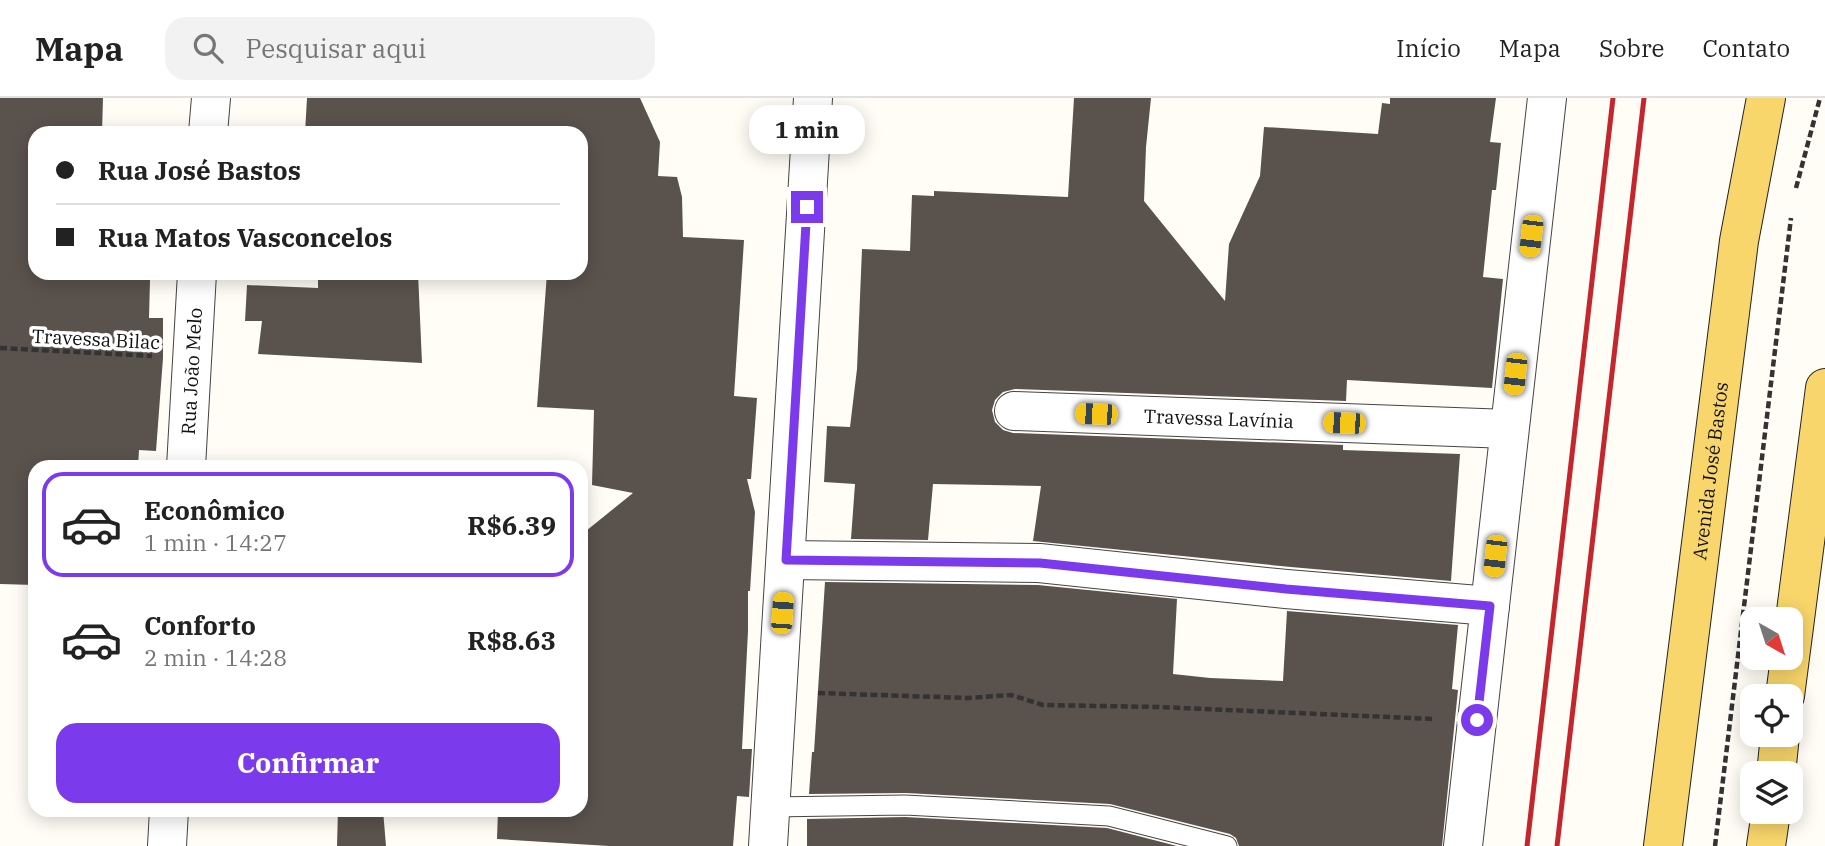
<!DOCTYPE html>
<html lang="pt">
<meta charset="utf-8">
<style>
body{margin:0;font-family:"IBM Plex Serif",serif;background:#f2f2f2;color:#222;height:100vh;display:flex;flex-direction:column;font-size:26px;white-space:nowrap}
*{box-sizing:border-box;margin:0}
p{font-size:23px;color:#767676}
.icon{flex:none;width:38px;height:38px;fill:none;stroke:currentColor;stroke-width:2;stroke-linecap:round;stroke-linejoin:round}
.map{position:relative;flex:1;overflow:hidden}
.panel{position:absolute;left:28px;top:362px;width:560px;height:357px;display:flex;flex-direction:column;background:#fff;border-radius:21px;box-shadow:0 4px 18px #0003}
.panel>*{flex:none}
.top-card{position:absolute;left:28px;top:28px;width:560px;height:154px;border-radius:21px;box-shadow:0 4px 18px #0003;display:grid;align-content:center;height:154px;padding:0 28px;background:#fff}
.needle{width:46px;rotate:141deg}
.buttons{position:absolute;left:1740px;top:509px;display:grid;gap:14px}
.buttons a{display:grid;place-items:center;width:63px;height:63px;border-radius:14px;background:#fff;box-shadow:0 4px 18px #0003;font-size:35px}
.end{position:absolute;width:32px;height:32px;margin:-16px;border:9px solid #7c3aed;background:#fff;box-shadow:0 0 0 4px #fff}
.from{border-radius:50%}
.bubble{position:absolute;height:49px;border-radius:21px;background:#fff;box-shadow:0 4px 18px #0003;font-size:23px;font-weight:800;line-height:49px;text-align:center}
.car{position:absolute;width:21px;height:42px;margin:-21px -10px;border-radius:9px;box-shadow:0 0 5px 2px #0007;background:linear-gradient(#f5c518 24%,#345 0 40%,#f5c518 0 76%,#345 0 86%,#f5c518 0)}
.top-card b{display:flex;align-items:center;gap:24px;height:66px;font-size:26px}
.top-card b+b{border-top:2px solid #e0e0e0}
.top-card i{width:18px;height:18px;background:#222}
ul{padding:12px 0 0;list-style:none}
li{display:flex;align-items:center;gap:21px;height:105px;margin:0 14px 10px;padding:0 14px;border:4px solid transparent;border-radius:21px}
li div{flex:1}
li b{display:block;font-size:26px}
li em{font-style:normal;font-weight:800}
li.on{border-color:#7c3aed}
li>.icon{width:63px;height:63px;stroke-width:1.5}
.primary-button{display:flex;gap:14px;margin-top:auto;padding:14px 28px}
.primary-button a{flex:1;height:80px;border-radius:21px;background:#7c3aed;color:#fff;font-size:28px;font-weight:800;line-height:80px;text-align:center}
header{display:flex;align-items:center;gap:42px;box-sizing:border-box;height:98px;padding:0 35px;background:#fff;border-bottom:2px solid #e0e0e0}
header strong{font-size:33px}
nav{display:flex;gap:38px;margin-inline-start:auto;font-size:24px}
.search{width:490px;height:63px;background:#f2f2f2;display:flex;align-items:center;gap:18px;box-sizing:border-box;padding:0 24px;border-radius:21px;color:#767676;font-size:26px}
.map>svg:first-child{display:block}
.building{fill:#5a524d}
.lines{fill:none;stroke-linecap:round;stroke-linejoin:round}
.service-casing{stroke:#444;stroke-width:21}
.minor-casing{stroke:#444;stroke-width:40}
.primary-casing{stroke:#222;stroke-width:40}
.path{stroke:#333;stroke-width:4.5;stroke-dasharray:7 3.5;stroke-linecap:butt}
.service{stroke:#fff;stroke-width:19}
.minor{stroke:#fff;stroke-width:38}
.primary{stroke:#f9d66b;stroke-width:38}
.rail{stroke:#c4262e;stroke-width:5}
.route{stroke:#7c3aed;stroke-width:9}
.labels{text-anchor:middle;stroke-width:7;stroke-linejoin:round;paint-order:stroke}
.street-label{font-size:19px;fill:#111;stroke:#fff}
</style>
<header>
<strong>Mapa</strong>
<div class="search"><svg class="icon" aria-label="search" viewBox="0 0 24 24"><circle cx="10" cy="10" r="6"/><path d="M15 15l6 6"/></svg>Pesquisar aqui</div>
<nav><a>Início</a><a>Mapa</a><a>Sobre</a><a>Contato</a></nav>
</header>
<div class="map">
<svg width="1825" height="748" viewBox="0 0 1825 748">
<rect width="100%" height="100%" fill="#fffdf5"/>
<path class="building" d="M0,0H103L102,35H35V176L150,182L149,220H163V260L156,353L139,352L138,369H35V487L0,486Z
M307,0H640L660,44L658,78L677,79L682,99L683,139L744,142L734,298L757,300L751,381H747L755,414L750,493H748V533L742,651H752L749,699L737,698L733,748H609L497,741L498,712H581V437L633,395L592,387L594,312L537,309L547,175H581V35H305Z
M1074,0H1151L1146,49L1144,103L1225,203L1229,146L1260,78L1264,29L1378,36L1382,5L1390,6V0H1496L1490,44L1501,45L1496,92H1492L1483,179L1503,181L1492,290L1347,282L1346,303L1015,291L1003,294L995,302L992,312L995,324L1003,332L1013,335L1343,347V352L1460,356L1451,483L1291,469L1033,443L1041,388L933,386L928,442L851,441L855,386L824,384L827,328L850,329L857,271L862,151L910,153L912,97L934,98V93L1068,99Z
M318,175H418L422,265L258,256L262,223H245L247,187L318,190Z
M825,484L1038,487L1177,501L1173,576L1210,580L1283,583L1287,513L1458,527L1452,591L1458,592L1442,748H1239L1236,740L1230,736L1110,706L906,695L809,696L812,654H814Z
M338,712H383L386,748H337Z
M905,719L1107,730L1177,748H807V721Z"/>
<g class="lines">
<defs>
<path id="service" d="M770,709L905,707L1109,718L1227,748"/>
<g id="minor">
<path d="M208,35L211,0"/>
<path id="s1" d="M1014,313L1509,331"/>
<path id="s2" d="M186,369L197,175"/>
<path d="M786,462L1039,465L1286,491L1490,508"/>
<path d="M167,748L169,712"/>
<path d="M768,748L813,0"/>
<path d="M1463,748L1547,0"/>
</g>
<g id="primary">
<path d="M1785,598L1825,290"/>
<path d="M1776,676L1780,637"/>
<path id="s3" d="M1663,748L1739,143L1766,0"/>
<path d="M1766,748L1771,714"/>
</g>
</defs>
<use href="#service" class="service-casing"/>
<use href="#minor" class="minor-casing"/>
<use href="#primary" class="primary-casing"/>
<path class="path" d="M1796,90L1820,0
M0,250L152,258
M818,595L968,600L1011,597L1043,607L1159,609L1434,621
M1715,748L1791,120"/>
<use href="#service" class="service"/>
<use href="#minor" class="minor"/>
<use href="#primary" class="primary"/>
<path class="rail" d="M1527,748L1613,0
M1557,748L1644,0"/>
</g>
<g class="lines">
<path class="route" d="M807,109L786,462L1040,465L1286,491L1490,508L1477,622"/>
</g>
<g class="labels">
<g class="street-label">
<text transform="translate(96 241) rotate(3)" y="7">Travessa Bilac</text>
<text dy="7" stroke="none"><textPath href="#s2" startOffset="96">Rua João Melo</textPath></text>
<text dy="7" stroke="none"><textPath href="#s1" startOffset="205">Travessa Lavínia</textPath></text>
<text dy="7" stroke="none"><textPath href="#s3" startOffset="378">Avenida José Bastos</textPath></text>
</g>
</g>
</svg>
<div class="buttons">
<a><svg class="needle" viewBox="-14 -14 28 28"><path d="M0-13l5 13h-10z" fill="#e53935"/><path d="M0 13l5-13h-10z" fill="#767676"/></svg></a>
<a><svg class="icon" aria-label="locate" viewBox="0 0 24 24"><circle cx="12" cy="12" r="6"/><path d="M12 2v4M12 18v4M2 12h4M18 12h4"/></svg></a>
<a><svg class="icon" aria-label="layers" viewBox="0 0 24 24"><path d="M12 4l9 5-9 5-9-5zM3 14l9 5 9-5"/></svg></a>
</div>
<i class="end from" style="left:1477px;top:622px"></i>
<i class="end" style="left:807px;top:109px"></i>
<div class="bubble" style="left:749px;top:7px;width:116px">1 min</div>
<i class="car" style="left:1531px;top:138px;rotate:187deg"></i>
<i class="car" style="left:1515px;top:276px;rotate:186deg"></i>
<i class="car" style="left:1096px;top:316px;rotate:272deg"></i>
<i class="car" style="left:1344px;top:325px;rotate:272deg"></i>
<i class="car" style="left:1495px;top:458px;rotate:186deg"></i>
<i class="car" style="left:782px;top:515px;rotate:4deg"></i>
<div class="top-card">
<b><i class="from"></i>Rua José Bastos</b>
<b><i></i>Rua Matos Vasconcelos</b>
</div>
<section class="panel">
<ul>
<li class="on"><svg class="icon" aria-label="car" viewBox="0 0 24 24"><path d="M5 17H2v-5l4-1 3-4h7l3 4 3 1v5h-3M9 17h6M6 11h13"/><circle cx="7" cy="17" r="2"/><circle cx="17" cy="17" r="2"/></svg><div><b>Econômico</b><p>1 min · 14:27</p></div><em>R$6.39</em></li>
<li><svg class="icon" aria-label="car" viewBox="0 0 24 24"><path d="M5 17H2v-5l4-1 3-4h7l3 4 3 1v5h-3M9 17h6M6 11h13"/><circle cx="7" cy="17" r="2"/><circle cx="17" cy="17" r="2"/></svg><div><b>Conforto</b><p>2 min · 14:28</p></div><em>R$8.63</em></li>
</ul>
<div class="primary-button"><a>Confirmar</a></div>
</section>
</div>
